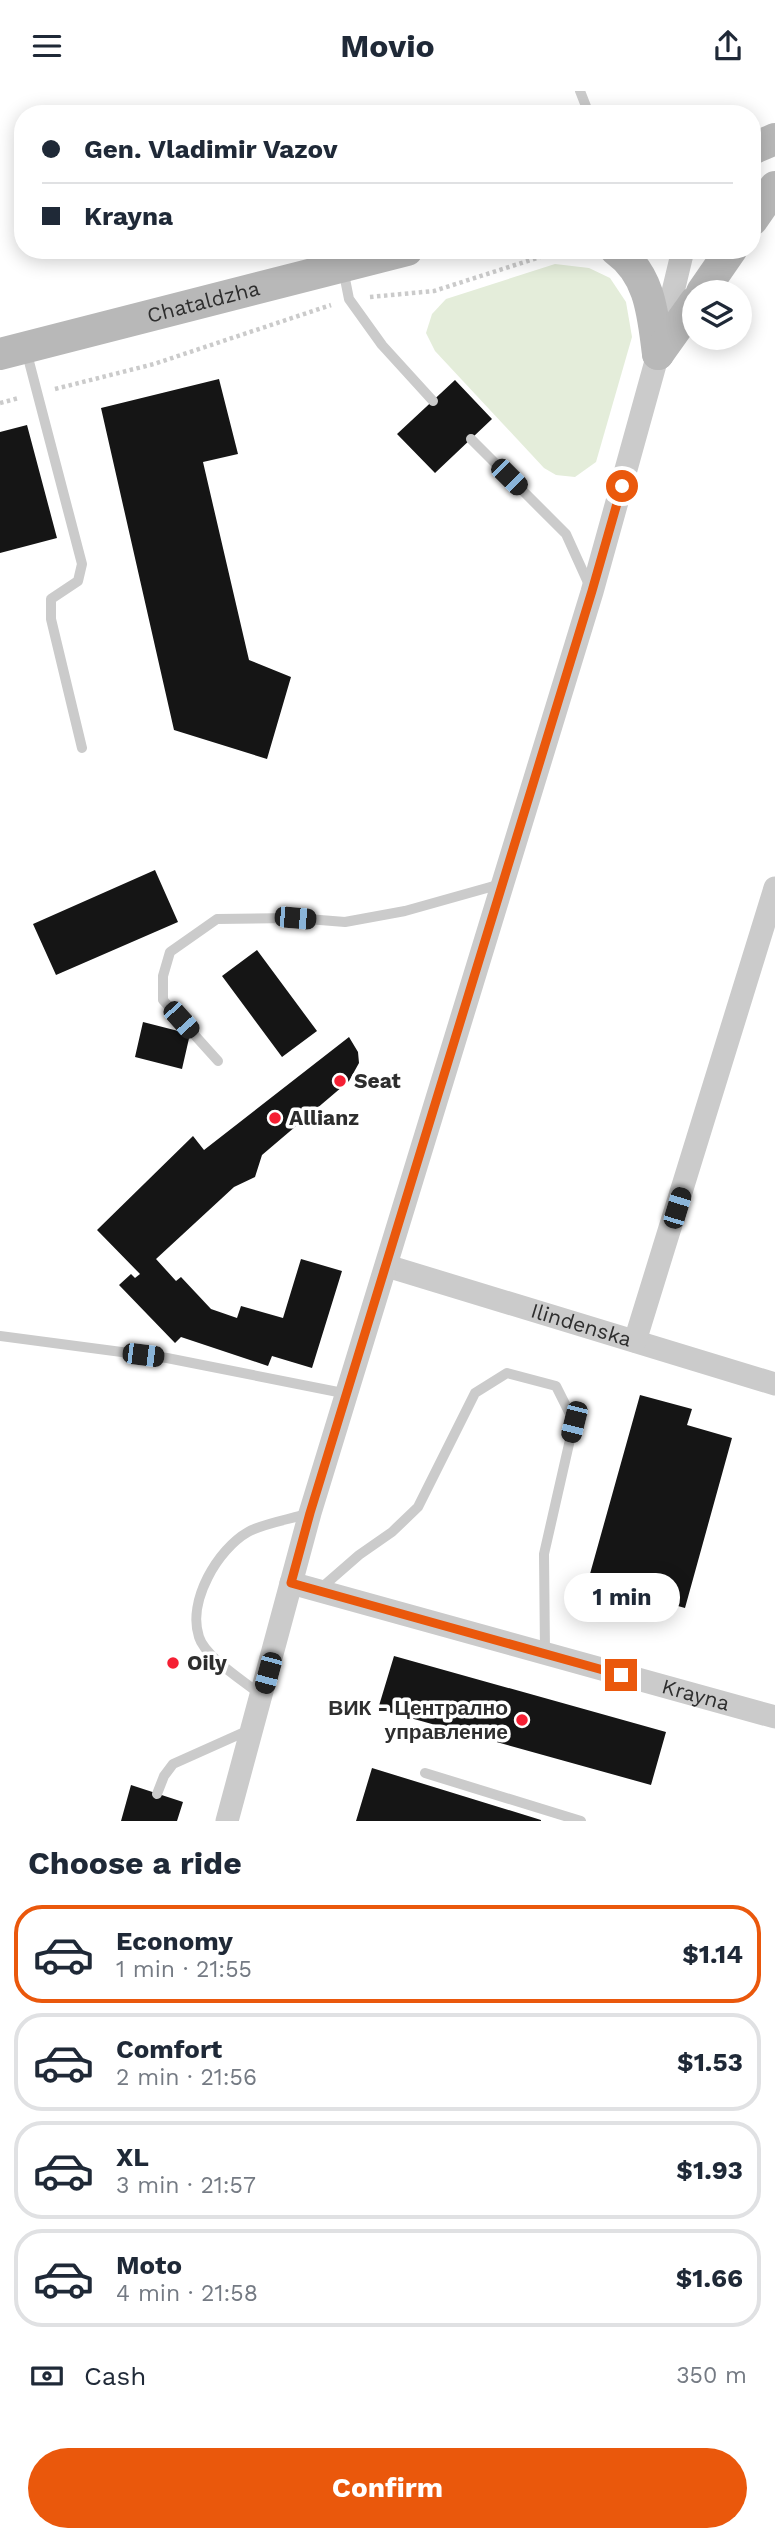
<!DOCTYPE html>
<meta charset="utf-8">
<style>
body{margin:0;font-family:"Work Sans",sans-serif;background:#f2f2f3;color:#1f2937;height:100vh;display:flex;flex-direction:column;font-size:26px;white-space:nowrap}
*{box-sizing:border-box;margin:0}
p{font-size:23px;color:#747a83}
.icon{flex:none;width:38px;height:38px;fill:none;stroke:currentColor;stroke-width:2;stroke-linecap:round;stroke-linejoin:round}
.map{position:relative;height:1730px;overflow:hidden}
.details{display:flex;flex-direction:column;background:#fff;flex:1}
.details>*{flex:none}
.top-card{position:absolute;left:14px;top:14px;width:747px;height:154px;border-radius:28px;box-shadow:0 4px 18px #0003;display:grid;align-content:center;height:154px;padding:0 28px;background:#fff}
.fabs{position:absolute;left:682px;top:189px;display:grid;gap:14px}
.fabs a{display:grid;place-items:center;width:70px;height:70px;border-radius:50%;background:#fff;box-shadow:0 4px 18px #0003;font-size:35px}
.end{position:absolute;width:32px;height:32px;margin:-16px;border:9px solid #ea580c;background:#fff;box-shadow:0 0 0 4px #fff}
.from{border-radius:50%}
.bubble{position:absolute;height:49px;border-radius:24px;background:#fff;box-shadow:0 4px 18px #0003;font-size:23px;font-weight:700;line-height:49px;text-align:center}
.car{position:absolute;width:21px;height:42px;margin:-21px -10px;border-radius:9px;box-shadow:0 0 5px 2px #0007;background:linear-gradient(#222 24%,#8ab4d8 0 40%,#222 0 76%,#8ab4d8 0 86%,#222 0)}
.top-card b{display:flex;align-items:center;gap:24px;height:66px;font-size:26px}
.top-card b+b{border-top:2px solid #e0e1e3}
.top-card i{width:18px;height:18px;background:#1f2937}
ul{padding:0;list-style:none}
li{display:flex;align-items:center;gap:21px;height:98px;margin:0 14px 10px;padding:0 14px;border:4px solid #e0e1e3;border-radius:28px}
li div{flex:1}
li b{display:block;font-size:26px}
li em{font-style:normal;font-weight:700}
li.on{border-color:#ea580c}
li>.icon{width:63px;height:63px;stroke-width:1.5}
h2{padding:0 28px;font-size:32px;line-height:84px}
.pay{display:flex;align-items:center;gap:18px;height:77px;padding:0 28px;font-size:26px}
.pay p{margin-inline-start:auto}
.cta{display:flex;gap:14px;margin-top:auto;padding:14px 28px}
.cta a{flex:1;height:80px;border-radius:42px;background:#ea580c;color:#fff;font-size:28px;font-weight:700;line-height:80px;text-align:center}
header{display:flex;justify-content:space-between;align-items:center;height:91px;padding:0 28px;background:#fff;font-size:32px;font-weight:700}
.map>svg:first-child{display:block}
.green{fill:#e4edda}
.building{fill:#151515}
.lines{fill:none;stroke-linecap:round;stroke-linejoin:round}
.path{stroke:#cbcbcb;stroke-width:4.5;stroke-dasharray:3.5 3.5;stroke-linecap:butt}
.lane{stroke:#cbcbcb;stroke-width:10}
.street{stroke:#cbcbcb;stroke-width:23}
.secondary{stroke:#b8b8b8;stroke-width:32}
.route{stroke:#ea580c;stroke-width:9}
.poi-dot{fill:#f51f33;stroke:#fff;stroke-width:2.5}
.labels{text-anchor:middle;stroke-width:7;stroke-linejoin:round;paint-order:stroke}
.street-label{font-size:21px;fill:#2e2e2e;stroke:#fff}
.poi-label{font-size:21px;font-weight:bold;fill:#2e2e2e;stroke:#fff;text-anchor:start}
</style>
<header><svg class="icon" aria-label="menu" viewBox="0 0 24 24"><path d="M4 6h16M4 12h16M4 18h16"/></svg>Movio<svg class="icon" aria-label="share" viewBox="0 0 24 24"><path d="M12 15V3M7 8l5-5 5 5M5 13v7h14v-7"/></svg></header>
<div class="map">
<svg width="775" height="1730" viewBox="0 0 775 1730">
<rect width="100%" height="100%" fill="#fff"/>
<path class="green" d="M555,173L589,177L610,187L626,211L632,246L596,371L575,386L556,384L544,377L435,260L426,242L432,223L446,208Z"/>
<path class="building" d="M219,288L238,363L203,371L249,569L291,586L267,668L174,639L101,317Z
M455,289L492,328L435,382L397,343Z
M27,334L57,447L0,462V341Z
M155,779L178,831L56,884L33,833Z
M257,859L317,940L282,966L222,885Z
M143,931L190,943L182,978L135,966Z
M349,946L358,961L359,972L349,990L262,1064L255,1086L234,1096L156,1168L176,1190L181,1186L211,1218L237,1227L241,1215L283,1227L301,1168L342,1180L312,1277L272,1265L268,1275L181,1246L175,1252L119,1194L131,1183L135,1187L140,1183L97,1139L193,1045L204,1059Z
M640,1304L692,1318L687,1334L732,1347L685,1517L588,1490Z
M394,1565L666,1641L651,1694L378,1618Z
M372,1677L541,1729V1730H356Z
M131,1694L183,1711L177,1730H121Z"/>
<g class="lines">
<path class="path" d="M370,206L434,200L562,159
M55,298L154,273L331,214
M0,312L19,307"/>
<path class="lane" d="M580,0L589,23
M343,178L349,208L382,254L433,310
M26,259L82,473L78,490L51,508V528L82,657
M471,348L566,443L590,496
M218,970L163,909V885L170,861L217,828L295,827L345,831L405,820L501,793
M0,1245L167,1267L348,1303
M320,1498L359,1464L392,1441L418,1416L475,1302L507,1282L556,1295L574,1331L544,1463L545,1562
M261,1604C244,1590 205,1566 199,1546C187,1510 218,1458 248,1441C264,1432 292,1428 310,1422
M425,1682L581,1730
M157,1703L164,1685L173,1673L249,1639"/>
<g class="street">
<path id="s1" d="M387,1175L775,1293"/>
<path d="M635,1250L775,797"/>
<path id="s2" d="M291,1492L775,1626"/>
<path d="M227,1730L310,1422L592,501L658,263L683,159"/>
</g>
<g class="secondary">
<path d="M752,58L775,48"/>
<path d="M752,129L775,96"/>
<path d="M616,159C651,184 653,225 658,263"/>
<path d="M702,201L731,159"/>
<path id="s3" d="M0,263L407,159"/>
<path d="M658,263L695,211"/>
</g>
</g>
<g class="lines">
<path class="route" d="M621,1584L291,1492L310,1422L592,500L622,395"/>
</g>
<g class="poi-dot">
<circle cx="340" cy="990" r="7"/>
<circle cx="275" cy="1027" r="7"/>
<circle cx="173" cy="1572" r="7"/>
<circle cx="522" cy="1629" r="7"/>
</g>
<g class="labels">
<g class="street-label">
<text dy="7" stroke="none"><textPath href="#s3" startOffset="210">Chataldzha</textPath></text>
<text dy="7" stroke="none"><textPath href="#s1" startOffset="203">Ilindenska</textPath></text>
<text dy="7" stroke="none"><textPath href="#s2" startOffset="420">Krayna</textPath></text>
</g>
<g class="poi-label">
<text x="354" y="997">Seat</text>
<text x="289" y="1034">Allianz</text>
<text x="187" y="1579">Oily</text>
<text x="508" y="1624" text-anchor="end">ВИК - Централно<tspan x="508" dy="24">управление</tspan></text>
</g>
</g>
</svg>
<div class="fabs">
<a><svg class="icon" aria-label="layers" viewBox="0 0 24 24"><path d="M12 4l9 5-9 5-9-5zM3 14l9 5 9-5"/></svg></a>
</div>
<i class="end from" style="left:622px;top:395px"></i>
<i class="end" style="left:621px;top:1584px"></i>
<div class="bubble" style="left:564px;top:1482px;width:116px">1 min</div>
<i class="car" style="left:509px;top:386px;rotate:135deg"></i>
<i class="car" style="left:295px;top:827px;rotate:95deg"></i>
<i class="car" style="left:181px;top:929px;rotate:138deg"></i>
<i class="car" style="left:677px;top:1117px;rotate:17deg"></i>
<i class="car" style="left:143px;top:1264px;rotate:97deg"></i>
<i class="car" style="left:574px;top:1331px;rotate:194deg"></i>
<i class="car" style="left:268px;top:1582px;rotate:195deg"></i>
<div class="top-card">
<b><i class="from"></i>Gen. Vladimir Vazov</b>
<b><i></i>Krayna</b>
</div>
</div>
<section class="details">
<h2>Choose a ride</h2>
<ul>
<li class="on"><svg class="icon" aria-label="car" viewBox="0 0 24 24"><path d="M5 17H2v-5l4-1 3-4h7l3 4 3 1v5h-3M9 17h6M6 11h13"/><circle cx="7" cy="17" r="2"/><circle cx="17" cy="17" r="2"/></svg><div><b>Economy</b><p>1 min · 21:55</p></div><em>$1.14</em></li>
<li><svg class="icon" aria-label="car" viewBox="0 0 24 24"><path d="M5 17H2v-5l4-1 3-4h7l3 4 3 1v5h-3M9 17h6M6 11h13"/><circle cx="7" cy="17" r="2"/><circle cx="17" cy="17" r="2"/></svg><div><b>Comfort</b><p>2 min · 21:56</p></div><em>$1.53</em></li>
<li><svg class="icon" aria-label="car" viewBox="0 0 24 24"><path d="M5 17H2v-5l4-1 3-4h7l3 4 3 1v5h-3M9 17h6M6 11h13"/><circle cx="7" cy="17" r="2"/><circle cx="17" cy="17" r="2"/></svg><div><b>XL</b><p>3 min · 21:57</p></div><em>$1.93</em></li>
<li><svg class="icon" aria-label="car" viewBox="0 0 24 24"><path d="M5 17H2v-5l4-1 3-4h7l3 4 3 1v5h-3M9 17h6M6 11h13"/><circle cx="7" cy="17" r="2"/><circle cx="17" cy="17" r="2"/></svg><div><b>Moto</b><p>4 min · 21:58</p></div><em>$1.66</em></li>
</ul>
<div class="pay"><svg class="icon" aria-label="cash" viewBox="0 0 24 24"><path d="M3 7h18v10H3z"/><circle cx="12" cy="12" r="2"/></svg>Cash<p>350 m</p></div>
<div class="cta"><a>Confirm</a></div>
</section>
